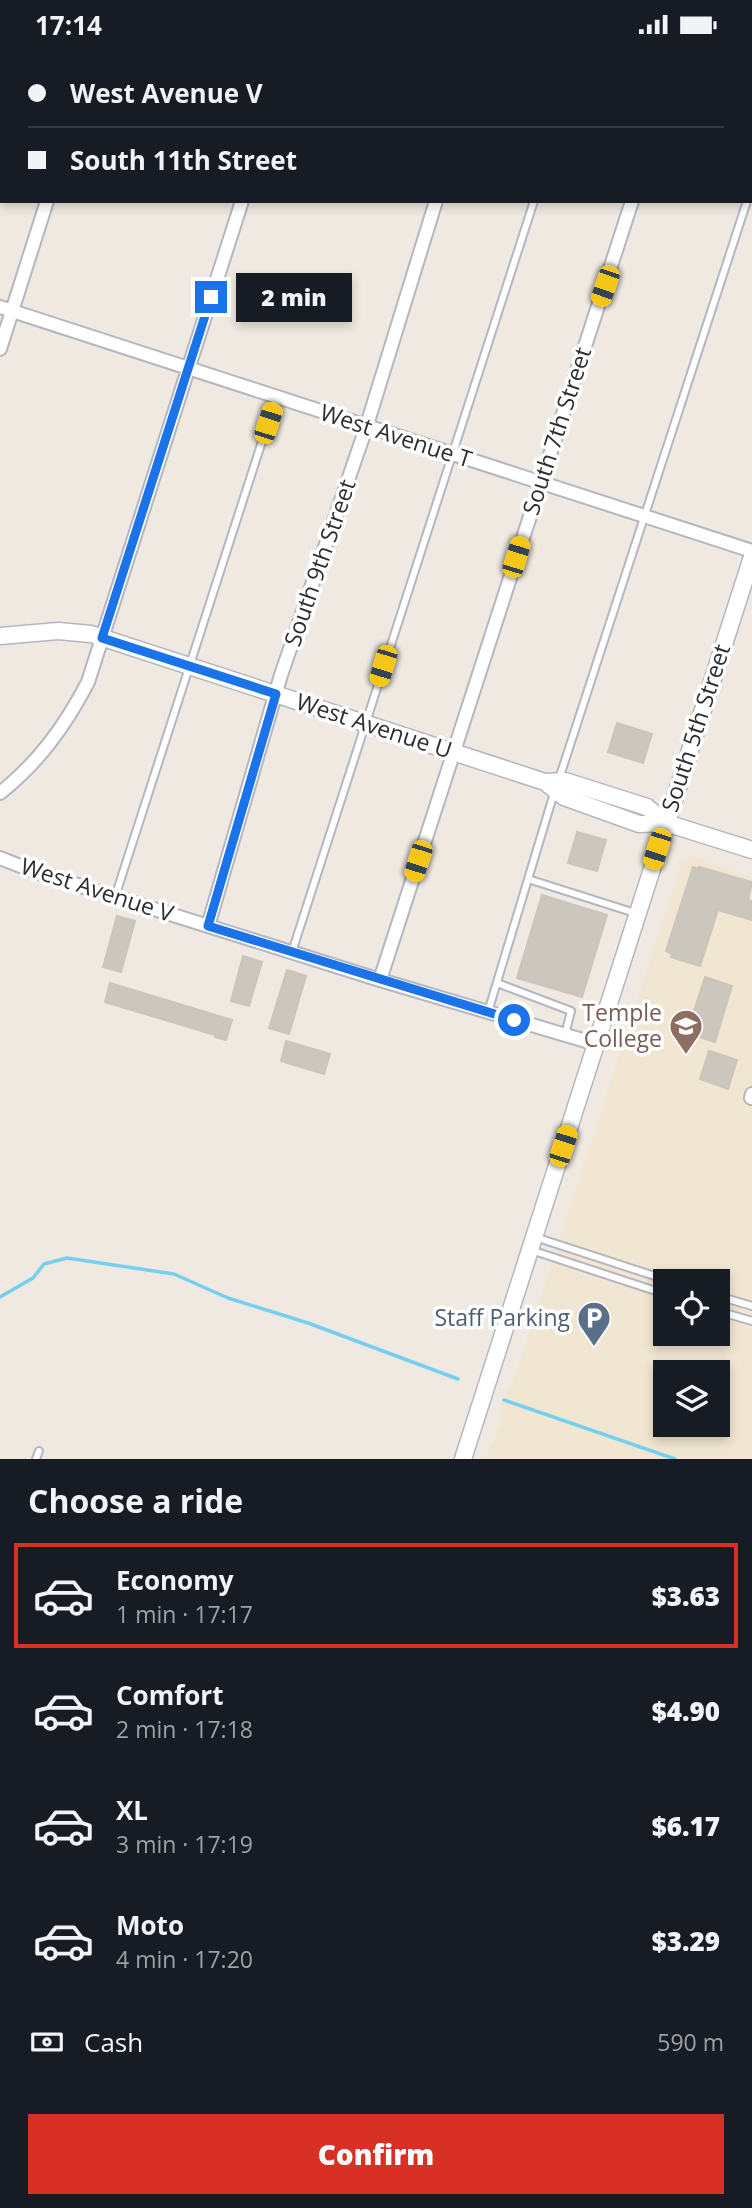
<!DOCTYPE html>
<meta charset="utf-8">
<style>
body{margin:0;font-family:"Open Sans",sans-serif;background:#242831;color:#f1f3f6;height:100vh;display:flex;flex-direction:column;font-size:26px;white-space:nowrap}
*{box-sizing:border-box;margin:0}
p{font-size:23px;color:#9ea1a6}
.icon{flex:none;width:38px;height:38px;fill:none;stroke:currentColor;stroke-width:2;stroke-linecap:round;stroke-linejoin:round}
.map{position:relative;height:1410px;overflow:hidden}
.details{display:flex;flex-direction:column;background:#171b24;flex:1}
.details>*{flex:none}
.guide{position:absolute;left:0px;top:0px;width:752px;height:154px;box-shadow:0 4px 10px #0003;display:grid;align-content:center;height:154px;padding:0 28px;background:#171b24}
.buttons{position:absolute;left:653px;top:1220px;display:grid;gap:14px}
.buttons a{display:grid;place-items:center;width:77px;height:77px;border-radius:0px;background:#171b24;box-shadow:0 4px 10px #0003;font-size:35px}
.end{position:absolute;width:32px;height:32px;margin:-16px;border:9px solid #1a73e8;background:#fff;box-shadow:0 0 0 4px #fff}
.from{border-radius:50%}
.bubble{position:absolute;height:49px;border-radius:0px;background:#171b24;box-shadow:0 4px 10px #0003;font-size:23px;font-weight:800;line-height:49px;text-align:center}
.car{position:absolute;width:21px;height:42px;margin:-21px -10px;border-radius:9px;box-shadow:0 0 5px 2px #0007;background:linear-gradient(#f5c518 24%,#345 0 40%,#f5c518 0 76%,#345 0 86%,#f5c518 0)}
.guide b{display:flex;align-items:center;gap:24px;height:66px;font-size:26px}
.guide b+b{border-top:2px solid #363941}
.guide i{width:18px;height:18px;background:#f1f3f6}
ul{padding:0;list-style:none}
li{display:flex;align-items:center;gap:21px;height:105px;margin:0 14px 10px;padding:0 14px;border:4px solid transparent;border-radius:0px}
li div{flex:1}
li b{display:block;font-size:26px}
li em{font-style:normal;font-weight:800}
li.on{border-color:#d93025}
li>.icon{width:63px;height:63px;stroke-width:1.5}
h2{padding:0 28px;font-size:32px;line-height:84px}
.pay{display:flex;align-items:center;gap:18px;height:77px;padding:0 28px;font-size:26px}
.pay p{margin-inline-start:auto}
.cta{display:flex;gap:14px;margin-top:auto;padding:14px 28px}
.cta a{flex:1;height:80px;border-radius:0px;background:#d93025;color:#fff;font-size:28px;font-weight:800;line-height:80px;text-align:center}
.status{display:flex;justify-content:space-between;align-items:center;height:49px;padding:0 35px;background:#171b24;direction:ltr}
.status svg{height:19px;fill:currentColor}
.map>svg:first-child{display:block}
.education{fill:#f0e6d1;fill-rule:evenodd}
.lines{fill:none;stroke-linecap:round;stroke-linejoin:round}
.stream{stroke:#75cff0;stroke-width:3.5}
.building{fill:#cbc7bf;stroke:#cbc5ba;stroke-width:2}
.lane-casing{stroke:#b4b7c1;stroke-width:10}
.street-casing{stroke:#b4b7c1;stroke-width:16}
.secondary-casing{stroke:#b4b7c1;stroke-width:19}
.lane{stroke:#fff;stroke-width:6}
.street{stroke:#fff;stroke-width:12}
.secondary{stroke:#fff;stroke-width:16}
.route{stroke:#1a73e8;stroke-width:9}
.labels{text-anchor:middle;stroke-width:7;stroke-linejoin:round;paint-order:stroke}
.street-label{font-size:23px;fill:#2e2e2e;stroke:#fff}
.education-label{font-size:23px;fill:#785e54;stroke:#fff;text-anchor:end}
.service-label{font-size:23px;fill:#4e5e75;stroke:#fff;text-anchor:end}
</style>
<div class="status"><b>17:14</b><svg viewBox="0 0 49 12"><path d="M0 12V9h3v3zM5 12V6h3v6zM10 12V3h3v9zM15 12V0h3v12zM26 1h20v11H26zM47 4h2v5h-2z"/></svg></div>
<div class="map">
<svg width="752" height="1410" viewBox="0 0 752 1410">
<rect width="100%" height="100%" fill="#efe9e1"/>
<path class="education" d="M691,806L752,829V1410H485L502,1373L500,1361L506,1342L513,1334L681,816ZM665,1232H718V1284H665ZM665,1323H718V1376H665Z"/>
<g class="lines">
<path class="stream" d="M0,1248L33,1229L44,1215L67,1209L174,1225L228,1249L308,1274L458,1330
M504,1351L675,1410"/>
</g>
<path class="building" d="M617,674L652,685L643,714L608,703Z
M577,783L606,791L597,822L568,814Z
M693,818L698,820L699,818L752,833L748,851L752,852V871L718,861L700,917L671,908L672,905L666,902Z
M542,846L607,866L582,948L517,929Z
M117,867L135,872L121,923L103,918Z
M243,907L262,913L249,957L231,952Z
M287,921L306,927L289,985L269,979Z
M705,928L732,937L715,993L687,984Z
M110,934L232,971L226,991L215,988V986L105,953Z
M286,992L330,1005L324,1025L281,1012Z
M709,1002L737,1011L728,1040L700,1030Z"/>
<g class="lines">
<defs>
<path id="lane" d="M751,142L752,138
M559,730L747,152
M528,830L635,864
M115,848L276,349
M292,903L534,152
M497,934L571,962L565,986
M488,963L554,744
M535,1188L670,1232
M531,1201L665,1245
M718,1247L752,1257
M718,1262L752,1272
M36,1410L39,1402"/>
<path id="street" d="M96,2L97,0
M290,2L291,0
M483,2V0
M679,2V0
M0,258L752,502
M0,300L47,152
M0,744C39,713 65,677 88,633L242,152
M0,809L33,822L380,931L596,995
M208,877L281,626L366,379L436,152
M380,931L632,152
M751,1049L752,1045"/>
<path id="secondary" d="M575,0L581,2
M751,56H752
M0,587L58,582L91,585L545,733L564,748L639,775L666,774L752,801
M545,733L565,732L647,758L666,774
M463,1410L752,508"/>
</defs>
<use href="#lane" class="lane-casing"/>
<use href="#street" class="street-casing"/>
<use href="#secondary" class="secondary-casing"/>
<use href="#lane" class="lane"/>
<use href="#street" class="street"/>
<use href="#secondary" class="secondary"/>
</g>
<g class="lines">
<path class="route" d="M211,248L102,589L276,645L208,877L514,971"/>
</g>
<defs>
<symbol id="university-pin" viewBox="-11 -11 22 30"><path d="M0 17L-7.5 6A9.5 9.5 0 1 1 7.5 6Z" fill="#8d6e63" stroke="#fff"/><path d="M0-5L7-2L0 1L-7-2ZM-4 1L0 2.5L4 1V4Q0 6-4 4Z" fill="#fff"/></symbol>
<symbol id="parking-pin" viewBox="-11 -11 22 30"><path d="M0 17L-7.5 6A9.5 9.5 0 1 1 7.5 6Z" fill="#5c6f8a" stroke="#fff"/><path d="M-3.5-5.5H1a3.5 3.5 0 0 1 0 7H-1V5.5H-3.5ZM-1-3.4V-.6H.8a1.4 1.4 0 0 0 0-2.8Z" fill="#fff"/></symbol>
</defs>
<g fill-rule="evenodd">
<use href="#university-pin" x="667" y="958" width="38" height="52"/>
<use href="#parking-pin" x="575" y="1250" width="38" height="52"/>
</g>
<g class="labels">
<g class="street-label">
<text transform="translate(557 382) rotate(-72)" y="8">South 7th Street</text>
<text transform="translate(396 387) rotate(18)" y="8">West Avenue T</text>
<text transform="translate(320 514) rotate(-71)" y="8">South 9th Street</text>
<text transform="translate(374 677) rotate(18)" y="8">West Avenue U</text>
<text transform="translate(696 679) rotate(-72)" y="8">South 5th Street</text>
<text transform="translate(97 841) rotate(18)" y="8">West Avenue V</text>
</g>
<g class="education-label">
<text x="662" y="972">Temple<tspan x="662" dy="26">College</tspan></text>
</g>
<g class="service-label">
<text x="570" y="1277">Staff Parking</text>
</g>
</g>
</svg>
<div class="buttons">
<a><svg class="icon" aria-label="locate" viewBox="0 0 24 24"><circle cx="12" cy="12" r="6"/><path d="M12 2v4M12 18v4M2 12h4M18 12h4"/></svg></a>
<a><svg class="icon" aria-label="layers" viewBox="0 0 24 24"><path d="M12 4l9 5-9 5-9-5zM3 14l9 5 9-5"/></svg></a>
</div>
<i class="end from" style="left:514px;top:971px"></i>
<i class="end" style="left:211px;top:248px"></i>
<div class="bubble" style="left:236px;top:224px;width:116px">2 min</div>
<i class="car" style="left:605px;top:237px;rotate:199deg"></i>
<i class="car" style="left:268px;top:374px;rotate:18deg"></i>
<i class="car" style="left:516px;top:508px;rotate:17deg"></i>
<i class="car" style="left:383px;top:617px;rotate:197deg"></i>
<i class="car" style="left:657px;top:800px;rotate:198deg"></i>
<i class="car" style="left:418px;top:812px;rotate:198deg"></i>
<i class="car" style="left:563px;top:1097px;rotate:18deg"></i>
<div class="guide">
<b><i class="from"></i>West Avenue V</b>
<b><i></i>South 11th Street</b>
</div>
</div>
<section class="details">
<h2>Choose a ride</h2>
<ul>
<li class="on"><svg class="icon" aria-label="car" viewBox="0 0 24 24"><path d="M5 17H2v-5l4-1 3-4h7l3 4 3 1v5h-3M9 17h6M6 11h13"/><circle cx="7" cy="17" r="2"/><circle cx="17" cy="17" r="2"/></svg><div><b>Economy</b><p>1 min · 17:17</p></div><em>$3.63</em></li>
<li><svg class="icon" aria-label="car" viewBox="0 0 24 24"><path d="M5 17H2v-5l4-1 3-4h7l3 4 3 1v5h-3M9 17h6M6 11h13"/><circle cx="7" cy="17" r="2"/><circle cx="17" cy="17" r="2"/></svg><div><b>Comfort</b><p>2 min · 17:18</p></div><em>$4.90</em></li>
<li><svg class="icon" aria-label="car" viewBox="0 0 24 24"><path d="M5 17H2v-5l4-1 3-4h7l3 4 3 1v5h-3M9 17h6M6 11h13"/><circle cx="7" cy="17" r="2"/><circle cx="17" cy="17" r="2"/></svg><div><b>XL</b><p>3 min · 17:19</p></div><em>$6.17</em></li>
<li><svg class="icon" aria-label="car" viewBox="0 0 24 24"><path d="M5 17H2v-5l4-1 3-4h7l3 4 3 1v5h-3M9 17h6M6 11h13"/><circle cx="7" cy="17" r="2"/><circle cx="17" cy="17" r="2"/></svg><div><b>Moto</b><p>4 min · 17:20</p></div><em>$3.29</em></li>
</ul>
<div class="pay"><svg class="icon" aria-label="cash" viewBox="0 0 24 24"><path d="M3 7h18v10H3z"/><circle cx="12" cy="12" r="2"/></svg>Cash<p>590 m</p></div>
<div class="cta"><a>Confirm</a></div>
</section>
